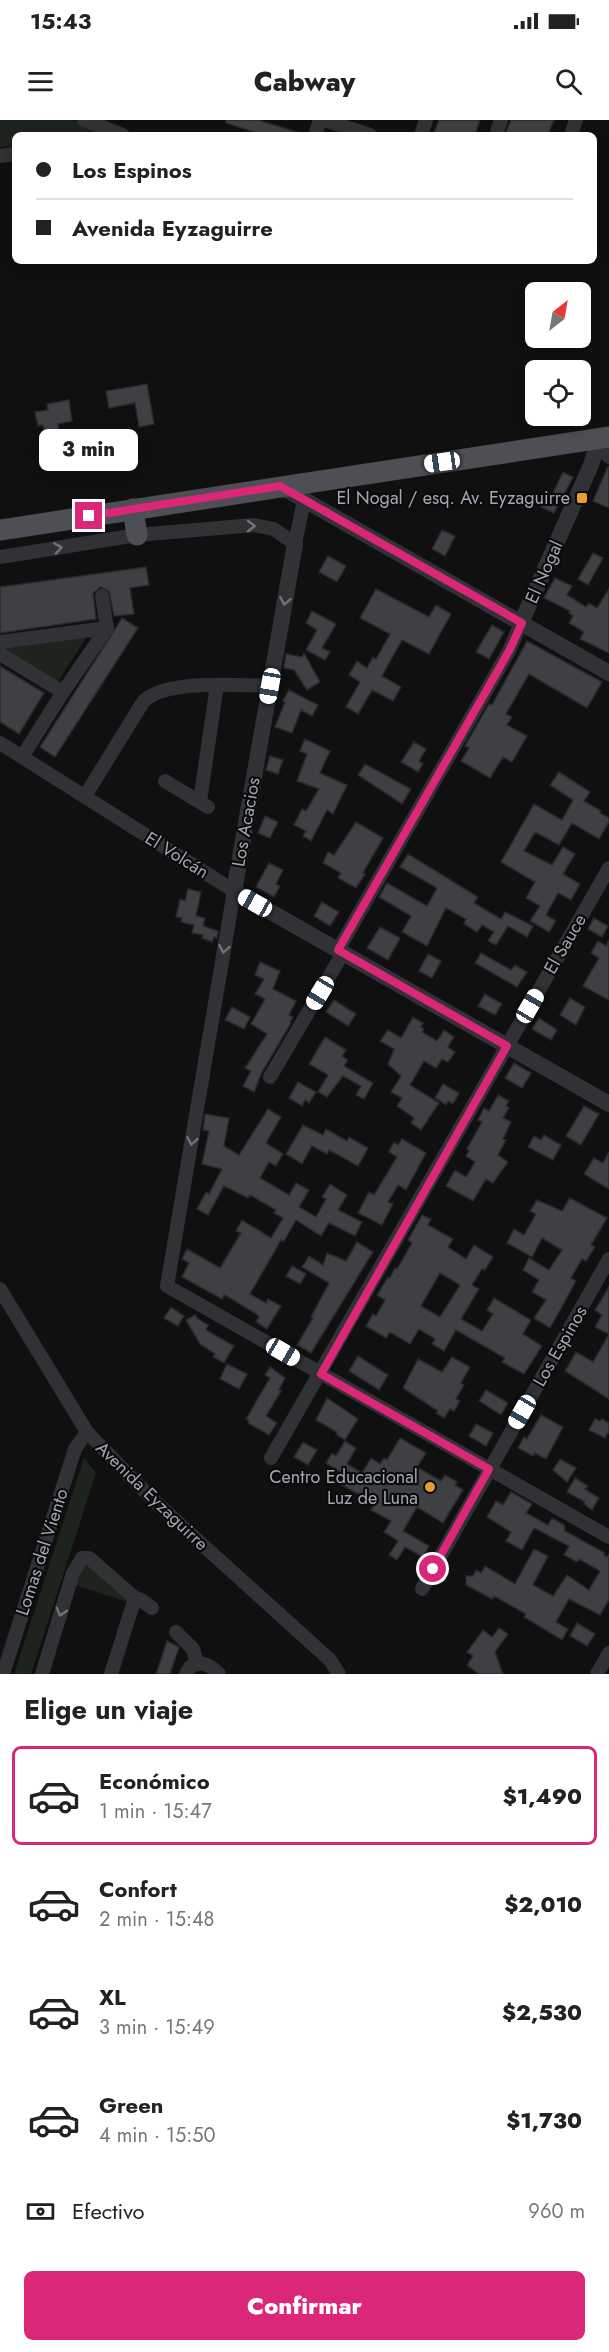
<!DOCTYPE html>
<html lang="es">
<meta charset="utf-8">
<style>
body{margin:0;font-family:Jost,sans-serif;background:#f6f6f6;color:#222;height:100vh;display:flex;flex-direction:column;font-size:22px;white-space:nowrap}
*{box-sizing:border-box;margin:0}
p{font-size:20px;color:#767676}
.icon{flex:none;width:33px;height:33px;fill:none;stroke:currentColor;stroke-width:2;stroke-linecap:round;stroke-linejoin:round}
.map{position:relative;height:1554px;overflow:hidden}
.sheet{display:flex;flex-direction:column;background:#fff;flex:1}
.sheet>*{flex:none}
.banner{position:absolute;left:12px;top:12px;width:585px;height:132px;border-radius:9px;box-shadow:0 3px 15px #0003;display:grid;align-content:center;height:132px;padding:0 24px;background:#fff}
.needle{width:39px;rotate:31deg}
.controls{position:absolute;left:525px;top:162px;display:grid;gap:12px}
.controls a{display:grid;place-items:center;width:66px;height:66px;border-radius:9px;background:#fff;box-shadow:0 3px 15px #0003;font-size:30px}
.end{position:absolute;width:27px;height:27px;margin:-14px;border:8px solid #db2777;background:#fff;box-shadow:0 0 0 3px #fff}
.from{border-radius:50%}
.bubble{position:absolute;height:42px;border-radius:9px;background:#fff;box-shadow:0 3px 15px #0003;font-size:20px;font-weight:800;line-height:42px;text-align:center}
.car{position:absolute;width:18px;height:36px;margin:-18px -9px;border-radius:8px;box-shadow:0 0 4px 2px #0007;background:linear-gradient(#fff 24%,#345 0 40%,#fff 0 76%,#345 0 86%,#fff 0)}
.banner b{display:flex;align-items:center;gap:21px;height:57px;font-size:22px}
.banner b+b{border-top:2px solid #e0e0e0}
.banner i{width:15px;height:15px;background:#222}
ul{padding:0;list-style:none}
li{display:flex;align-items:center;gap:18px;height:99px;margin:0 12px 9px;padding:0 12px;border:3px solid transparent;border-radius:9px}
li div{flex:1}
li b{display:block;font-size:22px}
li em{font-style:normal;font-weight:800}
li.current{border-color:#db2777}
li>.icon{width:54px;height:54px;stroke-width:1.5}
h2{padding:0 24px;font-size:27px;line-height:72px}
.pay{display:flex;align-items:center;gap:15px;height:66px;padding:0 24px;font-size:22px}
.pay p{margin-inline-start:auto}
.cta{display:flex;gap:12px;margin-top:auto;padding:12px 24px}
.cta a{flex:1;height:69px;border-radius:9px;background:#db2777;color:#fff;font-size:24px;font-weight:800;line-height:69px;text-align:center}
.status{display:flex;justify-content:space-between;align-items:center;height:42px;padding:0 30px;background:#fff;direction:ltr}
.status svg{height:16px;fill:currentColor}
header{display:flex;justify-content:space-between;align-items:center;height:78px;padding:0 24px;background:#fff;font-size:27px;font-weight:800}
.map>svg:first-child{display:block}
.green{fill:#1c241d}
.building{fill:#3f4044;stroke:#2a2a2d;stroke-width:1.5;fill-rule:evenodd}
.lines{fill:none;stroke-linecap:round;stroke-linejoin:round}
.minor{stroke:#313236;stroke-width:14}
.tertiary{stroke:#313236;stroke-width:16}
.primary{stroke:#4d4f55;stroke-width:21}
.oneway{stroke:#6f737a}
.route{stroke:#db2777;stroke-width:8}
.poi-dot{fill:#e99c30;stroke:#0b0b0c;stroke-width:2}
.labels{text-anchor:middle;stroke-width:4.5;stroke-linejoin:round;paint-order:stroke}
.poi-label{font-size:18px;fill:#a2a8b2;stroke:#0b0b0c;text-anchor:end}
.street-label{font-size:18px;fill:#a2a8b2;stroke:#0b0b0c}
</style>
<div class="status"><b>15:43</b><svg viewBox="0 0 49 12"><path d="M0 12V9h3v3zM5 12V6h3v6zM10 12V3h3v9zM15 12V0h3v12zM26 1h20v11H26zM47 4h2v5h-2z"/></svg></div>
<header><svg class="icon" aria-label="menu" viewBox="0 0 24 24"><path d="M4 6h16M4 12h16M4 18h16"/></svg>Cabway<svg class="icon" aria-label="search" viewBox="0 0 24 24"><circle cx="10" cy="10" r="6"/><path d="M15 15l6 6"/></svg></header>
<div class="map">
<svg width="609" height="1554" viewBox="0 0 609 1554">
<rect width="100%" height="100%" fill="#101011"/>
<path class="green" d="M0,0H73L120,15H15V26L0,27Z
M89,513L57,563L0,528Z
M84,1338L96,1353L31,1554H14Z
M84,1446H90L126,1475L128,1482L75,1465Z"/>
<path class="building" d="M226,0H258L300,13L299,15H263L226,3Z
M439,0H480L475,15H433Z
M511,0H554L548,15H505Z
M147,264L154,304L139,307L135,283L109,288L106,271Z
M69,280L72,301L58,304L60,318L46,321L43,305L38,306L35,292L48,290L47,284Z
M608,346H609V388L593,381Z
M563,352L573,357L554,393L541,387L545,379L549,381Z
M442,410L455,416L445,436L432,429Z
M593,433L603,438L588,465L578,459Z
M328,436L346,446L337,462L319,452Z
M146,447L149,465L130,468L134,494L114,496L109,471L101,467L93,473L96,499L0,513V467Z
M555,458L572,466L567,475L586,487L589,483L597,488L609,469V533L580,519L584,512L569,503L573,496L569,493L570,491L544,478Z
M376,469L429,497L436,485L451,494L429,534L402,520L382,556L401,567L393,581L372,570L358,594L346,587L360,562L349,555L357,541L367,548L373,537L376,539L390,514L360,498Z
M312,491L336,504L322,528L330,532L325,540L306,530L317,510L306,503Z
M122,498L138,508L55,637L40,627Z
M492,505L504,512L489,539L476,532Z
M527,521L602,562L587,588L529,554L506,594L512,597L507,605L527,616L512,642L503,637L490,658L461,641L469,628L465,626L489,584L492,585Z
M304,533L320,562L307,570L294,550L284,548L286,534L302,537Z
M0,546L44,573L19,614L0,602Z
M289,570L318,585L312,596L301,590L292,613L275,607L285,582L283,581Z
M305,619L330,631L320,653L347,665L333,694L327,690L311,721L303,716L306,711L294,705L302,689L306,691L319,669L297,661L307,634L300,631Z
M414,622L426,629L419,641L423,644L418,652L401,642Z
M270,636L283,640L278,654L266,650Z
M365,644L411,669L402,684L358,655Z
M559,652L590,672L584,681L601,691L600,693L609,698V702L599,719L572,703L559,725L535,712L524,731L552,745L563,727L575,734L563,754L580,764L571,780L558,773L546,795L556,801L549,812L530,801L540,786L526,778L535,762L501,742L534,684L562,700L573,680L550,665Z
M265,696L278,702L270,718L258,713Z
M356,702L383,718L363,753L365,754L356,768L338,758L341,753L323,743L328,732L334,735Z
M408,734L478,777L474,783L501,799L505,792L533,806L527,817L508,806L496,825L488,821L494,812L482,805L477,812L464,804L466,799L446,788L427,826L402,812L411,796L379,777L387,763L427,786L437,768L400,747Z
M269,743L283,750L276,764L280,766L274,777L256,767Z
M188,769L201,772L196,796L205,798L203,806L218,811L217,818L214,817L212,822L202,818L203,815L192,813L194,805L181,802L182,798L176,797L180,779L185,781Z
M322,782L339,792L330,806L314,796Z
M594,798L608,806L602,817L588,809Z
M380,807L400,818L388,840L367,828Z
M609,820V880L583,866L599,838L591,833L598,821L606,826Z
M481,833L511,850L515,845L527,852L517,867L475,843Z
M428,834L441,841L432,858L419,851Z
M260,842L280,851L273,869L296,881L289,895L293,897L290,902L291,903L262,952L254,972L243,966L251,951L245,948L267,914L251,904L265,879L255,874L264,859L255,855Z
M485,874L502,884L495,895L478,886Z
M570,878L585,887L576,905L560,895Z
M334,880L356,894L348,906L326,892Z
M232,887L250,897L244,909L225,900Z
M413,897L423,903L421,907L424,909L422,912L437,921L444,910L454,917L448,927L455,932L448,942L442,939L436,948L424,941L410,965L439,983L421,1010L411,1003L414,998L397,986L402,978L391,972L401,956L388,944L394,929L380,921L388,910L401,918Z
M539,898L557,910L551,920L532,909Z
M325,917L346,930L342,936L348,940L344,946L373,963L364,979L356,975L361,966L343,956L327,977L318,972L328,955L309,944Z
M514,943L531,953L522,968L505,958Z
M298,962L316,972L309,983L305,980L302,986L289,978Z
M443,964L459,973L453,984L448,981L446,985L435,978Z
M498,975L509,981L506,986L509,988L503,998L511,1002L503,1019L506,1020L498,1035L508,1042L493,1063L486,1059L473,1081L446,1066L455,1050L466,1057L475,1042L466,1036L469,1030L467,1029L482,1002L478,1000L484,988L489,991Z
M584,986L599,994L581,1025L566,1016Z
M268,989L281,997L266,1023L283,1034L276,1046L269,1042L260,1058L289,1075L296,1063L309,1070L299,1087L316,1097L326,1079L322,1077L330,1064L347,1075L338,1090L362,1102L355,1116L329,1103L321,1116L296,1100L284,1121L281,1120L250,1174L266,1183L268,1179L281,1186L267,1209L256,1202L259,1197L255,1193L225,1175L222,1179L182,1157L189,1143L182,1139L187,1129L220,1148L241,1113L236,1111L242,1100L271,1118L283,1098L274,1093L276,1090L250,1075L248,1078L224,1066L208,1095L197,1089L206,1072L209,1074L222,1049L202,1044L209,1011L203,1010L205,994L229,998L224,1026L239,1035Z
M303,1005L323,1015L326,1009L347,1021L349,1017L368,1028L358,1046L329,1030L327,1034L312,1026L302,1044L286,1034Z
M544,1015L561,1025L553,1040L528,1027L534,1016L541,1020Z
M402,1019L426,1033L406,1070L398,1065L388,1082L393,1084L382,1105L358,1093L369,1072L374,1075L397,1037L389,1032L394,1022L398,1025Z
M609,1032V1069L584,1054L594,1038L603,1043Z
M570,1078L607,1098L591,1125L595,1127L586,1141L582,1139L571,1158L576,1161L550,1208L534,1198L546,1180L532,1172L539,1160L523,1150L529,1138L549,1150L562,1130L542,1118L532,1137L507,1123L514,1109L524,1115L536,1094L530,1091L537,1080L562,1091Z
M422,1095L431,1099L428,1105L453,1119L448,1127L466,1139L474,1125L493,1137L485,1150L482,1149L472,1165L479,1169L461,1199L482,1211L493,1194L487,1190L494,1178L531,1200L523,1214L542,1226L524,1254L502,1242L505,1238L456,1210L444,1231L432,1224L435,1219L419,1209L410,1224L390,1212L386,1218L366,1206L373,1194L376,1196L385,1180L377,1175L388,1157L390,1158L395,1148L397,1149L412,1123L408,1120ZM440,1153L460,1165L440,1197L421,1186Z
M357,1122L373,1132L311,1233L297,1225L313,1198L311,1197L329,1163L302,1147L309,1136L323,1145L327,1133L346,1141Z
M292,1146L306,1154L300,1164L286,1156Z
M609,1167V1279L565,1251L576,1232L593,1242L609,1214L595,1207L602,1195L595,1190Z
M171,1187L184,1196L178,1206L164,1198Z
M195,1195L198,1199L208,1205L206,1210L234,1226L224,1243L213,1237L215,1234L200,1224L186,1200Z
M358,1236L388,1255L379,1270L349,1251Z
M452,1237L470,1247L461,1263L464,1265L456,1279L460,1281L454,1291L450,1289L444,1298L436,1293L438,1291L403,1268L418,1239L442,1252Z
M227,1244L247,1254L239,1269L220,1259Z
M270,1247L285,1258L279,1270L281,1271L266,1296L277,1303L269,1315L248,1303L249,1301L246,1299L270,1258L265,1255Z
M486,1270L508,1283L501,1295L479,1281Z
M327,1278L358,1299L345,1320L336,1314L337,1312L316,1300Z
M541,1295L563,1307L546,1339L535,1333L533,1336L518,1328L524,1317L527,1319Z
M595,1299L600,1301L602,1299L609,1303V1311L605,1318L589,1310Z
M476,1304L493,1313L486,1326L469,1316Z
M400,1318L426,1333L417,1347L441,1361L445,1355L457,1362L455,1365L463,1370L443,1403L417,1387L403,1411L429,1426L423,1437L405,1427L397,1440L389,1435L398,1421L384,1412L391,1401L371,1390L375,1383L340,1364L345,1355L326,1343L332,1333L336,1336L345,1321L356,1328L347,1344L362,1353L371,1338L380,1344L384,1338L387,1340Z
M303,1322L317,1330L308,1345L294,1337Z
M560,1339L576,1348L567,1362L553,1350Z
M575,1358L588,1366L585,1369L599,1378L592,1390L584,1384L585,1382L567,1372Z
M511,1372L532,1384L526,1393L548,1405L552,1398L564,1405L565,1411L605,1433L604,1435L607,1437L609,1434V1480L600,1495L569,1479L556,1502L568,1509L562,1520L524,1497L526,1494L494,1476L492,1479L466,1465V1456H473L476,1450L481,1453L485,1446L515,1464L534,1429L548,1436L533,1465L553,1476L567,1455L589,1470L600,1451L579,1439L577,1442L564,1435L569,1426L534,1408L522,1430L506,1421L511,1412L487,1397L496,1381L503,1385Z
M577,1503L595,1514L587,1526L570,1516Z
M499,1508L508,1514L495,1532L503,1554H479L467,1545L473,1536L467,1532L483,1510L492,1517Z
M167,1521L179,1527L170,1554H156Z"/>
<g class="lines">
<path class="minor" d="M84,0L123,15
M325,0L370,15
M315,15L320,0
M421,15L426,0
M496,15L501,0
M571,15L576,0
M0,36L15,34
M595,319L609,337
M295,424L304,380
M0,437L137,415L254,405L274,409L295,424
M102,476L107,508
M0,522L107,508
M0,534L63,572
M0,623L234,771L167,1166L609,1417
M22,637L63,572L107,508
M165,661L208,687
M85,676L143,582C163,559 240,565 270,566
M200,681L217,565
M338,830L509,531L521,503
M270,957L343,833
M0,1169L87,1312L152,1379L330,1540L339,1554
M271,1338L609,748
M422,1469L609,1139
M176,1512L193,1529L197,1543
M3,1554L75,1329L87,1312
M42,1554L73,1453L82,1438H89L95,1443L135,1478L141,1480L152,1488
M111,1554L135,1478
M186,1554L190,1547C202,1540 210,1545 219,1554
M597,1554L609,1533"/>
<path class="tertiary" d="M280,366L609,553
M295,424L234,771L609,984
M521,503L591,345L595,332V319"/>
<path class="primary" d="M133,389L137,415
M0,410L609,317"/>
</g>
<defs><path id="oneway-chevron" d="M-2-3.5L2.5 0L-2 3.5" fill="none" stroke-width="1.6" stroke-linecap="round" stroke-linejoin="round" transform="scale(1.5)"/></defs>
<g class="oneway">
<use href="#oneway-chevron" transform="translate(251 406)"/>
<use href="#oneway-chevron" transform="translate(58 428) rotate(-9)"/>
<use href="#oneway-chevron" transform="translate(285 481) rotate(100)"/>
<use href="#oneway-chevron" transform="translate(224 829) rotate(100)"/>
<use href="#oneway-chevron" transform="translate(192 1021) rotate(100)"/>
<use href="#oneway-chevron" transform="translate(61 1492) rotate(107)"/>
</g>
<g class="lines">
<path class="route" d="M89,396L280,366L522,503L509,531L338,830L507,926L321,1254L489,1349L433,1449"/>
</g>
<g class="poi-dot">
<rect x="576" y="372" width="12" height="12" rx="3"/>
<circle cx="430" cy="1367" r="6"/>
</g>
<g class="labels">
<g class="poi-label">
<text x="570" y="384">El Nogal / esq. Av. Eyzaguirre</text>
<text x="418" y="1363">Centro Educacional<tspan x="418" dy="21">Luz de Luna</tspan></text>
</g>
<g class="street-label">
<text transform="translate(544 452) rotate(-66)" y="6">El Nogal</text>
<text transform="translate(246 702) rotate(-80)" y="6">Los Acacios</text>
<text transform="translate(177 735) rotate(32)" y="6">El Volcán</text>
<text transform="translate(565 824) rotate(-60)" y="6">El Sauce</text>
<text transform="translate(560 1226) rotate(-60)" y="6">Los Espinos</text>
<text transform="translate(152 1376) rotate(44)" y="6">Avenida Eyzaguirre</text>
<text transform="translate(42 1432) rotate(-72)" y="6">Lomas del Viento</text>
</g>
</g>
</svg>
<div class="controls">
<a><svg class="needle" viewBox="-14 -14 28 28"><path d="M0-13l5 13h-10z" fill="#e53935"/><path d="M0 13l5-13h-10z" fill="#767676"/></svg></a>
<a><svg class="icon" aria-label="locate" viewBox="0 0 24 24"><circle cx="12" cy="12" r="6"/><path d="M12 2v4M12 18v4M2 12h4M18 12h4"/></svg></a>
</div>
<i class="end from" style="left:433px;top:1449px"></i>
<i class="end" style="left:89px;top:396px"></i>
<div class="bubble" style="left:39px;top:309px;width:99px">3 min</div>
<i class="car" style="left:442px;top:342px;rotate:262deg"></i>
<i class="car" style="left:270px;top:566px;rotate:190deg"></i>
<i class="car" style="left:255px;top:783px;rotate:299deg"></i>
<i class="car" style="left:320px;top:873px;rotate:211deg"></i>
<i class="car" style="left:530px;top:886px;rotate:30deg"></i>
<i class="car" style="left:283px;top:1232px;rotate:120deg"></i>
<i class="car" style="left:522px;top:1292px;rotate:210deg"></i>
<div class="banner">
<b><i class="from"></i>Los Espinos</b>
<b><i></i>Avenida Eyzaguirre</b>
</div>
</div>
<section class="sheet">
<h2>Elige un viaje</h2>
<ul>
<li class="current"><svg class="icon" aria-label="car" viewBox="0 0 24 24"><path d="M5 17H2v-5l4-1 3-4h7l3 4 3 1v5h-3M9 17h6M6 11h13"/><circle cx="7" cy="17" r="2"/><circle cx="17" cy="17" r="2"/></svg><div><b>Económico</b><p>1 min · 15:47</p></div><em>$1,490</em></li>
<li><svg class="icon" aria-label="car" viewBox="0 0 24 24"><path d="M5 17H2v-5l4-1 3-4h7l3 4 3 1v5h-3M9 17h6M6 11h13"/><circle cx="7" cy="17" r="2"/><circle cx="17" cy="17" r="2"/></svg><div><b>Confort</b><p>2 min · 15:48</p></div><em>$2,010</em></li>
<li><svg class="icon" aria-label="car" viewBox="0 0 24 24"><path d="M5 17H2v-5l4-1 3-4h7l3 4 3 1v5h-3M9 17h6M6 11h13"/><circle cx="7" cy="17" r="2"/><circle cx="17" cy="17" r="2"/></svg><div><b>XL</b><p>3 min · 15:49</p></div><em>$2,530</em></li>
<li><svg class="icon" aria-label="car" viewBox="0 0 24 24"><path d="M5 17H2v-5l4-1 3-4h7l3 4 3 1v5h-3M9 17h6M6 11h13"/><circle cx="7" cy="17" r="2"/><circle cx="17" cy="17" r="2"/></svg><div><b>Green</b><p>4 min · 15:50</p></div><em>$1,730</em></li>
</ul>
<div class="pay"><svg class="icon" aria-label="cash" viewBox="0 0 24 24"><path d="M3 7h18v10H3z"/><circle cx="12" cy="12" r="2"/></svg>Efectivo<p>960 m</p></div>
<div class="cta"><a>Confirmar</a></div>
</section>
